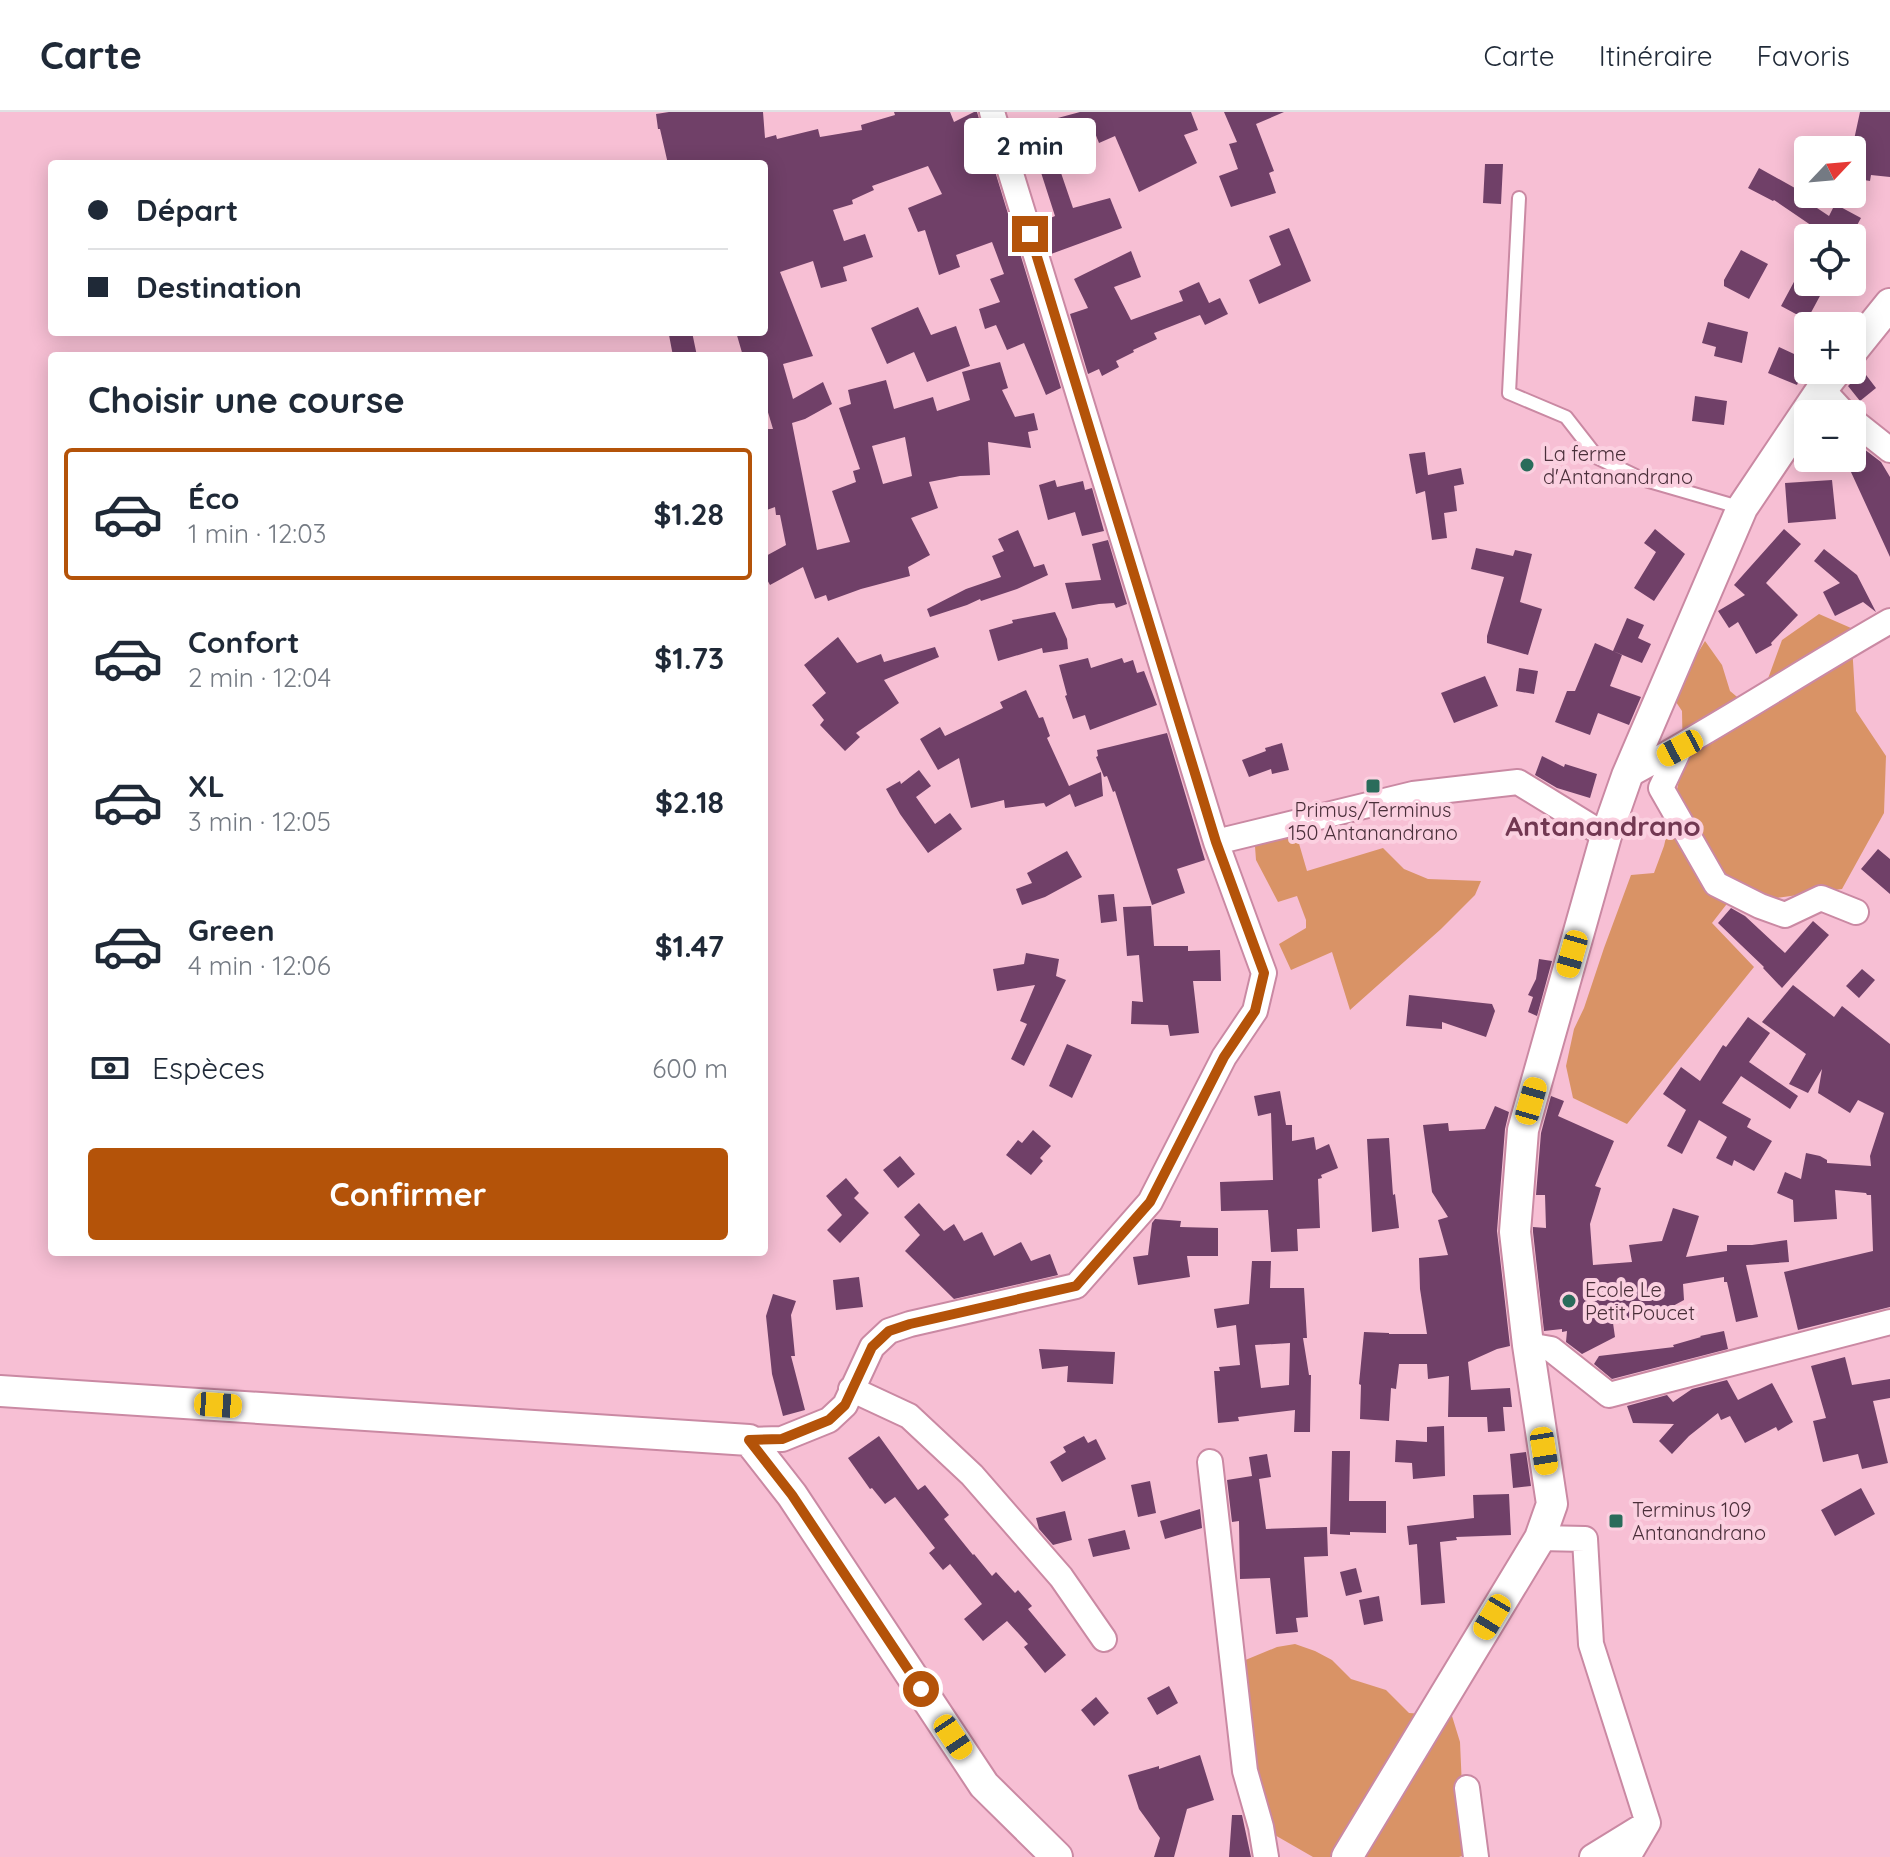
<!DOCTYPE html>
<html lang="fr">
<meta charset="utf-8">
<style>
body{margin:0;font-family:Quicksand,sans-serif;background:#f6f6f7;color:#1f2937;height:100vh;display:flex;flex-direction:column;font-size:30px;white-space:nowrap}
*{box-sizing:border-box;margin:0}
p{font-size:26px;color:#747a83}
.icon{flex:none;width:44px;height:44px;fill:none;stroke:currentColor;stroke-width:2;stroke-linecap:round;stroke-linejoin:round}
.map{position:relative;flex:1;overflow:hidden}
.side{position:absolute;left:48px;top:240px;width:720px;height:904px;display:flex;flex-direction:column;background:#fff;border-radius:8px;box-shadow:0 4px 20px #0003}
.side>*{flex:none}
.guide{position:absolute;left:48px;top:48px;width:720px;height:176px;border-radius:8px;box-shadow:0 4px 20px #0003;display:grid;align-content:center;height:176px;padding:0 40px;background:#fff}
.needle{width:52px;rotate:64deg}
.fabs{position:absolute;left:1794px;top:24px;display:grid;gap:16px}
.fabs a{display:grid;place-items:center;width:72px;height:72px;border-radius:8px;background:#fff;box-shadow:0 4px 20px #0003;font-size:40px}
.end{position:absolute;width:36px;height:36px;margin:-18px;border:10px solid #b45309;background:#fff;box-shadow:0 0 0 4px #fff}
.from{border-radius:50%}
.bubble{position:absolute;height:56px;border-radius:8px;background:#fff;box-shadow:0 4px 20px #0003;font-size:26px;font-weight:700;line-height:56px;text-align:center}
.car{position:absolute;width:24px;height:48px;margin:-24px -12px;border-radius:10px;box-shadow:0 0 6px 2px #0007;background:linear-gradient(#f5c518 24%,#345 0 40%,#f5c518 0 76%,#345 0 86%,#f5c518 0)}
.guide b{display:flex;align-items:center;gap:28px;height:76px;font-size:30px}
.guide b+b{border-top:2px solid #e0e1e3}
.guide i{width:20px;height:20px;background:#1f2937}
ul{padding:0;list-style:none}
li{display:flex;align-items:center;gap:24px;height:132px;margin:0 16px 12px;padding:0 24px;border:4px solid transparent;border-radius:8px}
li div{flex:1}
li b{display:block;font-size:30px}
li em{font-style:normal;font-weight:700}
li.current{border-color:#b45309}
li>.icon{width:72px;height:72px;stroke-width:1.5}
h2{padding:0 40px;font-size:36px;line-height:96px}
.pay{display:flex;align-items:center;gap:20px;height:88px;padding:0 40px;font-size:30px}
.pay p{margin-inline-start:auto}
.cta{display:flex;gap:16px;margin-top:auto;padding:16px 40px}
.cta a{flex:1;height:92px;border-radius:8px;background:#b45309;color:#fff;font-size:32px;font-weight:700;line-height:92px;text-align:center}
header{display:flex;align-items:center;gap:48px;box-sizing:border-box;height:112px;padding:0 40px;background:#fff;border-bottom:2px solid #e0e1e3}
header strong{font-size:38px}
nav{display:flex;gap:44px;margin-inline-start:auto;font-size:28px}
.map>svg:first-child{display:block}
.green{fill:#d99366}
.building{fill:#704068;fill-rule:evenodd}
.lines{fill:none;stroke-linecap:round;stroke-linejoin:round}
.service-casing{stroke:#ca89a3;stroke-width:16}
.minor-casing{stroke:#ca89a3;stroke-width:28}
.tertiary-casing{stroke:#ca89a3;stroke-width:34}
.service{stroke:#fff;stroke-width:12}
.minor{stroke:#fff;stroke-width:24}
.tertiary{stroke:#fff;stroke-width:30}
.route{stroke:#b45309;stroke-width:10}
.poi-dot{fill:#2a6c5b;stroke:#fbd0e0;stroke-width:3}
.labels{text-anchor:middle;stroke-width:8;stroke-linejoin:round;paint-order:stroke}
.poi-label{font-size:20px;fill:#4a2f3a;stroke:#fbd0e0;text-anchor:start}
.district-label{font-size:28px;font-weight:bold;fill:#723852;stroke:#fbd0e0}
</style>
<header>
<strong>Carte</strong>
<nav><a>Carte</a><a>Itinéraire</a><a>Favoris</a></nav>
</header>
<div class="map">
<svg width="1890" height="1745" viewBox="0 0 1890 1745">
<rect width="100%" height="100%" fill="#f7bfd4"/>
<path class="green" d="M1819,502L1851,516L1856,599L1886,644L1884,701L1842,777L1777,786L1740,775L1712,811L1754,855L1627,1012L1573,986L1566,954L1574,917L1584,896L1604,836L1631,763L1654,761L1664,734L1683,651L1682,599L1672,584L1705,529L1722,553L1730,579L1742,589L1765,575L1782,528Z
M1293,711L1307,759L1383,736L1404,757L1428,767L1481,769L1475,783L1441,817L1350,898L1332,840L1291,858L1279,832L1306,816V808L1297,784L1278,790L1256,748L1254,721Z
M1295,1532L1315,1539L1332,1548L1351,1567L1386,1578L1409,1601L1452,1604L1460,1630L1465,1743L1459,1745H1313L1261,1715L1243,1549L1277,1535Z"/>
<path class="building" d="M669,0H763L765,26L776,23L777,27L818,17L820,25L862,18L861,13L895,3L894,0H950L954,10L974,0H977L1061,276L1046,283L1024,231L1007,238L996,213L985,217L979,197L1000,190L990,167L1004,162L992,130L956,143L960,155L939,163L925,118L918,120L908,96L942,82L928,54L872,74L874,78L852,88L853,92L833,98L844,129L865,122L873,145L843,155L847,169L821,176L813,149L780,160L813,244L783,252L793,287L823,270L832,292L805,307L792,311L817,438L850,430L832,379L856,370L853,359L860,357L839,296L851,292L848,278L886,268L894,297L933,285L937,299L970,288L962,260L1000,250L1008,276L1002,278L1015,305L1034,301L1038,318L1028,320L1031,336L988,330L990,363L960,364L929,370L938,396L911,406L930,443L908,455L910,464L861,477L828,489L826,483L815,487L803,455L770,473L764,462V445L786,433L780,403H776L775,395L764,399V317H773L764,287V244H743L736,220H764V52H668L660,17H658L656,2ZM905,325L912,364L883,372L872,334Z
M1080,0H1191L1198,18L1184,23L1197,51L1139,80L1115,24L1099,31L1093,16L1059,26L1054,7Z
M1224,0H1284L1256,12L1274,59L1269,61L1276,81L1231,95L1219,64L1238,57L1229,32L1237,30Z
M1860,0H1890V65L1871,63L1870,69L1852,66V37Z
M1050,23L1063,57L1060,58L1073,96L1110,86L1122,116L1051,142L1041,110L1055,104L1036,45L1027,49L1021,33Z
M1485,52H1503L1501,92L1483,91Z
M1759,56L1802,80L1799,84L1829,104L1835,92L1861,106L1850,126H1833L1821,120L1774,88L1773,89L1748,76Z
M1289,116L1311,169L1259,192L1249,168L1281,153L1269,124Z
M1741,138L1768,152L1749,187L1724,174V168Z
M1131,139L1141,165L1114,175L1131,208L1183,189L1179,179L1199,170L1209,191L1220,186L1228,202L1205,213L1200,203L1154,221L1157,227L1133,238L1134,240L1116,249L1119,255L1102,264L1099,257L1088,262L1070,202L1088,196L1074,167Z
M1795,168L1821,182L1807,208L1781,194Z
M918,195L931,223L956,214L970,254L927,270L914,240L887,252L871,216Z
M1708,210L1748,220L1742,251L1714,244L1716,235L1702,231Z
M671,220H692L697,244H673L669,223H672Z
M1779,235L1807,248L1797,273L1768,261Z
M1863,259L1876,276L1860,289L1848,274Z
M1695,284L1727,289L1724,313L1692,309Z
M1864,337L1881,350L1890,365V445L1845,347L1852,346V343Z
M1425,340L1428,363L1461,356L1464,372L1454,374L1457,399L1444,401L1447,426L1432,428L1425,379L1416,382L1409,342Z
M1055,368L1057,375L1083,369L1085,378L1092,376L1104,419L1082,424L1075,400L1048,408L1039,373Z
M1832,368L1836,407L1788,411L1785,371Z
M1655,417L1685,442L1654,489L1634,476L1656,440L1644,431Z
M1784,417L1801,432L1766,471L1798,503L1771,531L1772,533L1756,542L1738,510L1729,516L1718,499L1745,483L1734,473Z
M1018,418L1034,455L1044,452L1048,463L1017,477L981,489L980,487L967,493L930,505L927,497L966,477L1001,465L992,444L1004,439L998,427Z
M1108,428L1127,492L1116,496L1114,491L1099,492L1072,497L1065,471L1101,468L1092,432Z
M1476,436L1513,444L1515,438L1532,442L1520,490L1542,497L1528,543L1487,531V524L1504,465L1471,457Z
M1824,437L1857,463L1876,500L1863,490L1835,504L1823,480L1840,471L1814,449Z
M1055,500L1067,527L1068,537L1043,541L1042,536L998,549L989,518L1013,511L1012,508Z
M1627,506L1644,513L1638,526L1651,532L1642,551L1613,539Z
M838,525L857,551L881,542L884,550L935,535L939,545L884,568L899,591L856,621L860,625L845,639L820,613L824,608L812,593L826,581L804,553Z
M1595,531L1622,543L1610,574L1641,585L1629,613L1598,601L1590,623L1555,610L1567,579H1575Z
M1088,546L1091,556L1122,546L1124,551L1133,548L1137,561L1144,559L1157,593L1090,618L1085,603L1073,607L1065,584L1067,583L1059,553Z
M1519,556L1538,559L1534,582L1516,579Z
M1485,564L1498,594L1454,611L1441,581Z
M1026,578L1039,606L1043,605L1050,624L1047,626L1069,674L1101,660L1103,684L1075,695L1070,682L1046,695L1044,691L1005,696L1004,688L971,696L959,646L938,658L920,627L940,615L945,624L1003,596L1000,590Z
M1167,621L1205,748L1177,757L1185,781L1152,793L1115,679L1113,680L1107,664L1104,665L1096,645L1098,644L1097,638Z
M1282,631L1289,658L1272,662L1271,657L1249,665L1242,648L1266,639L1265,636Z
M1542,644L1564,655L1565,652L1597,662L1590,686L1557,676L1535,663Z
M919,658L931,674L916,685L935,712L950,701L962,717L928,741L900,702L886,677L900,669L901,672Z
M1878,737L1890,747V782L1861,757Z
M1067,739L1082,765L1045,785L1022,793L1016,777L1032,771L1027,761Z
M1114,782L1117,809L1101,811L1098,783Z
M1151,794L1154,834H1188V839L1220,838L1221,869H1193L1199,921L1170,924L1168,913L1131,912L1132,889L1143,890L1139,843L1127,844L1123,795Z
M1731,796L1745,804L1785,841L1813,809L1829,823L1782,876L1763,856L1764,855L1718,811Z
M1026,841L1059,847L1056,864L1066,868L1024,954L1011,947L1027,912L1020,909L1035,873L997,879L993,857L1024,852Z
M1539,847L1552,849L1537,904L1528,900L1533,885L1528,883L1536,867Z
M1862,857L1875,868L1859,886L1846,874Z
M1793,873L1834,905L1842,894L1890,932V1195L1798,1218L1784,1160L1873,1139L1871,1083H1867L1866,1081L1835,1078L1837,1107L1794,1110L1793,1088L1777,1081L1785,1060L1801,1067L1806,1041L1820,1044L1827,1048V1051L1871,1054L1870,1044L1884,1001L1858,988L1850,1001L1818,981L1822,957L1808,981L1789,972L1806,942L1762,910Z
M1409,883L1492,892L1495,899L1486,925L1442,910V917L1406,914Z
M1748,905L1770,921L1749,950L1798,984L1790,997L1741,964L1722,991L1751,1007L1747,1015L1772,1029L1754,1059L1734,1048L1732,1054L1716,1046L1727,1025L1699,1008L1682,1042L1667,1034L1686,998L1663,982L1681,955L1700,969L1723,933L1726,935Z
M1067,932L1092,943L1072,986L1049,974Z
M1280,979L1286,1013H1292V1029L1314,1025L1316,1038L1329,1032L1338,1056L1321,1063L1322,1066L1318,1067L1320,1116L1297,1117L1298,1139L1271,1140L1268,1098L1221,1099L1220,1070L1273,1068L1271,1001L1258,1004L1254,984Z
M1551,984L1564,989L1558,1004L1614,1029L1595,1074L1601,1076L1590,1112L1593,1153L1632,1150L1629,1133L1662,1129L1673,1096L1699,1104L1686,1145L1727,1139V1133H1752L1787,1128L1789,1150L1746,1153L1758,1205L1736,1210L1727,1170H1724V1165L1683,1172L1684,1188L1660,1201V1196L1613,1211L1615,1225L1582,1242L1566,1230L1567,1219L1562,1220V1217L1544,1219L1533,1120V1115L1546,1116L1545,1083H1536L1541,1021Z
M1495,994L1509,1000L1505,1017L1497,1119L1510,1234L1497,1237L1468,1250L1471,1278L1510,1276L1512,1295H1503L1505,1319L1488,1320L1487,1305H1448L1449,1264L1428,1267L1427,1252H1399L1396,1277L1391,1276L1389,1309L1360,1307L1361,1273L1359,1272L1364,1220L1389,1221V1222H1427L1420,1177L1419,1146L1448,1143L1438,1108L1448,1105L1432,1080L1423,1013L1448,1011L1449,1019L1485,1017Z
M1033,1018L1051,1034L1040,1046L1043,1049L1031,1063L1006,1043L1018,1028L1022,1031Z
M1389,1026L1393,1083L1395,1082L1399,1116L1372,1120L1367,1027Z
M900,1044L915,1062L898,1076L883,1058Z
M846,1066L859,1081L854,1086L869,1101L840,1131L827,1118L842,1103L826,1084Z
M919,1091L944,1119L954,1112L964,1129L982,1120L994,1144L1021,1130L1031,1149L1050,1142L1058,1163L954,1187L905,1139L920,1123L904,1105Z
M1155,1107L1181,1109L1180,1115L1218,1116V1144H1187L1190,1165L1138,1173L1133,1145L1148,1143L1152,1111Z
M1252,1149H1271L1270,1176H1304L1307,1226H1303L1309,1263H1311L1310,1320H1294L1295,1298L1238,1305L1239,1309L1218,1311L1214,1259H1220L1219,1255L1240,1253L1236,1213L1217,1216L1214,1197L1249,1192ZM1290,1231L1289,1273L1261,1276L1255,1233Z
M859,1165L863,1195L836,1198L833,1168Z
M773,1182L796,1189L791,1203L795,1244H791L805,1298L783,1304L772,1262L766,1204Z
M1724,1219L1728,1237L1612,1267L1594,1252L1599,1244L1674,1235L1673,1233L1701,1225L1700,1224Z
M1039,1237L1115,1240L1113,1272L1067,1270L1068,1254L1042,1257Z
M1845,1245L1852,1273L1890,1267V1286L1873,1289L1888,1351L1862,1357L1858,1342L1823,1350L1813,1309L1826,1306L1811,1254Z
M1727,1268L1738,1288L1772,1271L1793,1310L1778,1319L1776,1315L1745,1331L1730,1304L1721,1308L1718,1301L1689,1324L1672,1342L1659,1329L1674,1312L1633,1311L1627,1294L1667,1283L1673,1290L1692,1277Z
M1444,1314L1445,1364L1413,1367L1412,1351L1395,1350L1396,1328L1427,1330V1315Z
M879,1324L918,1378L925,1373L949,1403L944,1407L973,1443L974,1442L992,1464L996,1460L1015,1481L1018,1478L1032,1494L1028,1497L1066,1543L1045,1561L1024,1535L1028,1532L1007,1509L983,1529L964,1507L982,1492L950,1452L943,1458L929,1441L935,1436L895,1385L885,1392L872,1376L870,1377L848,1346Z
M1084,1324L1088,1331L1096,1327L1106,1347L1062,1370L1050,1350L1066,1340L1063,1335Z
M1332,1339H1350L1349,1389H1386V1421L1350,1420V1423L1330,1422Z
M1526,1340L1531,1374L1513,1376L1510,1342Z
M1267,1342L1271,1365L1259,1367L1266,1417L1327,1415L1328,1444L1304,1445L1308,1505L1296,1506L1298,1520L1276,1522L1270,1466L1240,1467L1239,1409L1232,1410L1227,1368L1252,1364L1249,1345Z
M1150,1369L1156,1401L1138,1405L1131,1373Z
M1861,1376L1875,1402L1835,1424L1821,1398Z
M1509,1382L1511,1423L1456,1425L1457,1428L1440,1430L1445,1491L1421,1493L1417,1432L1409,1433L1407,1414L1474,1406L1473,1383Z
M1200,1397L1202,1416L1165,1427L1160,1409Z
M1065,1399L1072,1428L1053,1433L1039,1417L1036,1406Z
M1125,1418L1130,1437L1093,1445L1088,1427Z
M1356,1456L1362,1480L1346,1484L1340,1460Z
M1379,1484L1383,1509L1364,1513L1359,1488Z
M1169,1574L1178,1591L1157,1603L1147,1586Z
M1096,1585L1109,1601L1094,1614L1081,1598Z
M1200,1643L1214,1688L1187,1697L1174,1745H1154L1160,1726L1139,1697L1128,1663L1159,1654V1657Z
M1232,1703H1242L1251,1745H1229Z"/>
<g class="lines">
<defs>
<path id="service" d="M1519,86L1509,281L1566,305L1598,346L1642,367L1742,396"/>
<path id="minor" d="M1822,277L1845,302
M1852,308L1890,338
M1680,636L1661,676L1716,772L1760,794L1785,803L1821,786L1856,800
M1627,664C1717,616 1802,559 1890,509
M1216,730L1413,682L1518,670L1606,724
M1528,1233L1551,1237L1609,1283L1890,1210
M851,1277L909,1304L972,1363L1061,1465L1104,1527
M749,1328L782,1327L829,1308L845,1293L872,1235L889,1219L910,1212L1076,1174L1150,1090L1224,945L1255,899L1264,861L1216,730L992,0
M1210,1350L1245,1659L1261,1715L1266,1745
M1540,1426L1585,1427L1591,1532L1648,1711L1628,1745
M1467,1676L1476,1745
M1592,1745L1644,1713"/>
<path id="tertiary" d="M1852,239L1890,192
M0,1279L749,1328L792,1383L984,1673L1057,1745
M1347,1745L1540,1426L1552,1392L1528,1233L1515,1120L1523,1018L1606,724L1627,664L1742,396L1822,277L1837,258"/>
</defs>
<use href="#service" class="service-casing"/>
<use href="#minor" class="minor-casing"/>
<use href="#tertiary" class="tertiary-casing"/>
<use href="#service" class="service"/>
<use href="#minor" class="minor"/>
<use href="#tertiary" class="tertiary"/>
</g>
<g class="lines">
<path class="route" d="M921,1577L792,1383L749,1328L782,1327L829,1308L845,1293L872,1235L889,1219L910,1212L1076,1174L1150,1090L1224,945L1255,899L1264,861L1216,730L1030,122"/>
</g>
<g class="poi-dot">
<circle cx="1527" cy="353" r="8"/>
<rect x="1365" y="666" width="16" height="16" rx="4"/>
<circle cx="1569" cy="1189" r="8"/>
<rect x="1608" y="1401" width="16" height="16" rx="4"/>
</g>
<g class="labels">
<g class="poi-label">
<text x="1543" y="349">La ferme<tspan x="1543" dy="23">d'Antanandrano</tspan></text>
<text x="1373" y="705" text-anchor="middle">Primus/Terminus<tspan x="1373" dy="23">150 Antanandrano</tspan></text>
<text x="1585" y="1185">Ecole Le<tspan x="1585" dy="23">Petit Poucet</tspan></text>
<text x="1632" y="1405">Terminus 109<tspan x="1632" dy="23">Antanandrano</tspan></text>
</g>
<g class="district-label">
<text x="1603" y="724">Antanandrano</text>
</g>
</g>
</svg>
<div class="fabs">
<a><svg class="needle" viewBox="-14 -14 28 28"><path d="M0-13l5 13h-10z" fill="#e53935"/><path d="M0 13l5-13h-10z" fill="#747a83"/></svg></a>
<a><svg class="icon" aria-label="locate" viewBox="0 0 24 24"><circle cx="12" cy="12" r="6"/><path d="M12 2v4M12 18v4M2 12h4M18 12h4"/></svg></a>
<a>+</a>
<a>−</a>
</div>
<i class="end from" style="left:921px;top:1577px"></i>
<i class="end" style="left:1030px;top:122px"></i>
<div class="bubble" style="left:964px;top:6px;width:132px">2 min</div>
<i class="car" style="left:1680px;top:636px;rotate:242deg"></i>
<i class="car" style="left:1572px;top:842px;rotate:196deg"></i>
<i class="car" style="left:1531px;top:989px;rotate:16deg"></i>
<i class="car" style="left:218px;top:1293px;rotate:94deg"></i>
<i class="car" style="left:1544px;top:1339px;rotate:171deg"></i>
<i class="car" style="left:1492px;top:1505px;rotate:211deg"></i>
<i class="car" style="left:953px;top:1625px;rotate:146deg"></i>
<div class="guide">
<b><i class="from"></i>Départ</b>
<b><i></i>Destination</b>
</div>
<section class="side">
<h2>Choisir une course</h2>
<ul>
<li class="current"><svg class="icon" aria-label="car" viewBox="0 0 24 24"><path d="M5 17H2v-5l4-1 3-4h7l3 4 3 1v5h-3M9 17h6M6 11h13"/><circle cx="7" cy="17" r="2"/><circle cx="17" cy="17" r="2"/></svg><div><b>Éco</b><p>1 min · 12:03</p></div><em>$1.28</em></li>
<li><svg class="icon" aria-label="car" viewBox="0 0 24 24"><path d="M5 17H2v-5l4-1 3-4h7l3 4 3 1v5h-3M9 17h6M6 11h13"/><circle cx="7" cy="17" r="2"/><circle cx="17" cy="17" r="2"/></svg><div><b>Confort</b><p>2 min · 12:04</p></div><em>$1.73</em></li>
<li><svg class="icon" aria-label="car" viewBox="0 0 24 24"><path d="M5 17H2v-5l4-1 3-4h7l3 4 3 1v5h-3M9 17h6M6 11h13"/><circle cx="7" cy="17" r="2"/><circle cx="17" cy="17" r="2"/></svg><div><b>XL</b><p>3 min · 12:05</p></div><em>$2.18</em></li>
<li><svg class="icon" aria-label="car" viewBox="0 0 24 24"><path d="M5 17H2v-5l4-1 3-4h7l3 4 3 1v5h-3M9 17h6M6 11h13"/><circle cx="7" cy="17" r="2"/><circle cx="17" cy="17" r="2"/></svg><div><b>Green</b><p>4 min · 12:06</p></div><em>$1.47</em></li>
</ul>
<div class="pay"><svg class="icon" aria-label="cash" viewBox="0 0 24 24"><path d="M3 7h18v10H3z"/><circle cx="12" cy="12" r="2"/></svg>Espèces<p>600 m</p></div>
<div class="cta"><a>Confirmer</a></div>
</section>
</div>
